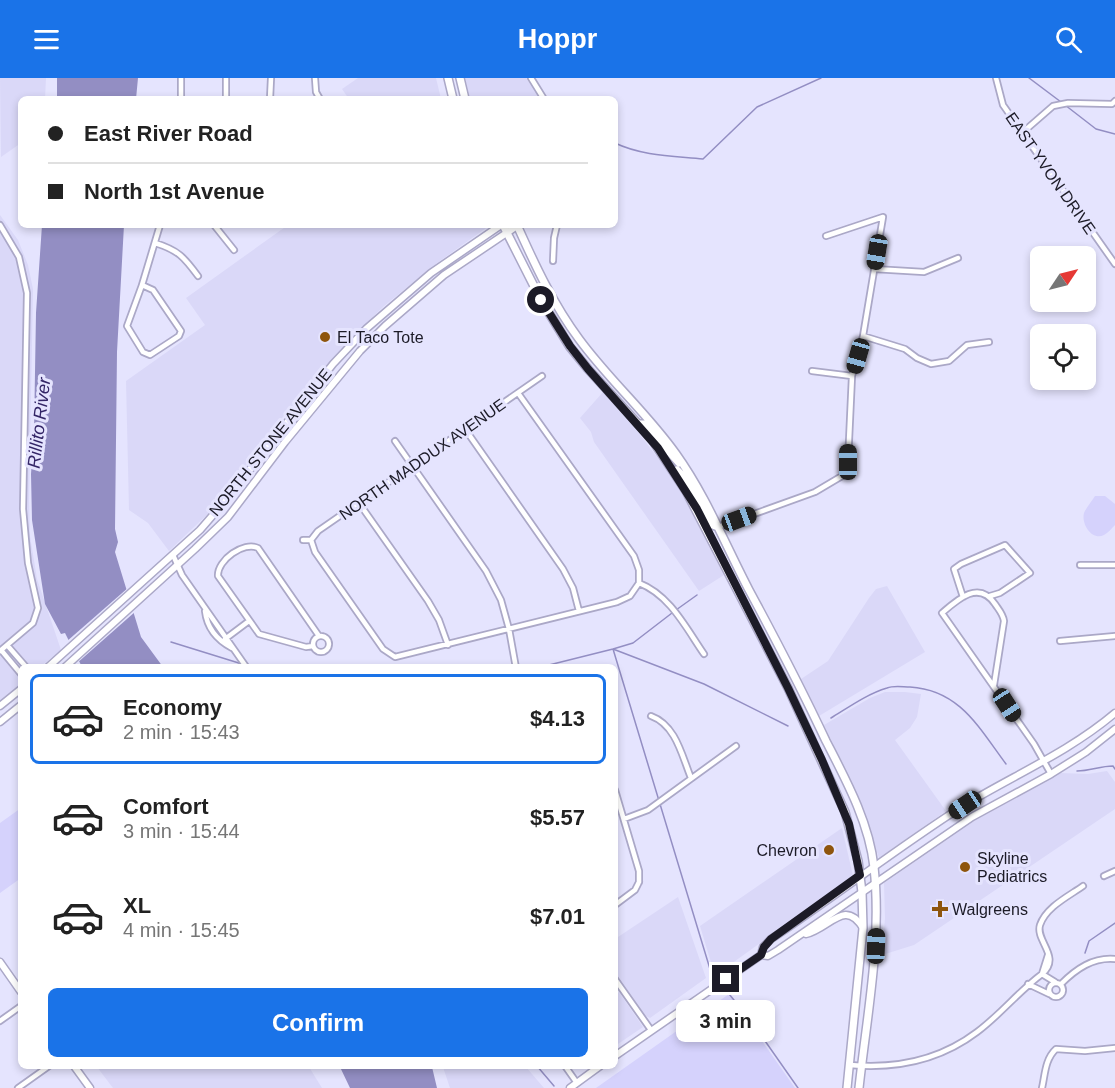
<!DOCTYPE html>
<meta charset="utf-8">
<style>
body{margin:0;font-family:Arial,sans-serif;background:#f6f6f6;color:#222;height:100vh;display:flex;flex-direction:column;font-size:22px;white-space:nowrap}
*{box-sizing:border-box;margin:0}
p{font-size:20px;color:#767676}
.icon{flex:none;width:33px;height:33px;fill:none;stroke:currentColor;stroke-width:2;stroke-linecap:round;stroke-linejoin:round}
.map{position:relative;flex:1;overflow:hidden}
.details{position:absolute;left:18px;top:586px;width:600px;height:405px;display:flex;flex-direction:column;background:#fff;border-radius:9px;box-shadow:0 3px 9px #0003}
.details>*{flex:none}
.hud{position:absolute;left:18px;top:18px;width:600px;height:132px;border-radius:9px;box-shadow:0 3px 9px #0003;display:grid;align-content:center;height:132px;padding:0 30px;background:#fff}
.needle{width:39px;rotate:55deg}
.tools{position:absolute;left:1030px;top:168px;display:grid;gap:12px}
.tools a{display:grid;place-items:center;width:66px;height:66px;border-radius:9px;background:#fff;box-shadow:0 3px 9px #0003;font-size:30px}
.end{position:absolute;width:27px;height:27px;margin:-14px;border:8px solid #1c1b27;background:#fff;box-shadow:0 0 0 3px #fff}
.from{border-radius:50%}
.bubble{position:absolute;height:42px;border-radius:9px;background:#fff;box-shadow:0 3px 9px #0003;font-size:20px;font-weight:700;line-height:42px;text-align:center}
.car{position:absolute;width:18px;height:36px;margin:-18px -9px;border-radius:8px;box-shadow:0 0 4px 2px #0007;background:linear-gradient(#222 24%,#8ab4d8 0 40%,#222 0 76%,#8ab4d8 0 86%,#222 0)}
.hud b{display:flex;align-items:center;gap:21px;height:57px;font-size:22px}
.hud b+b{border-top:2px solid #e0e0e0}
.hud i{width:15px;height:15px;background:#222}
ul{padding:10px 0 0;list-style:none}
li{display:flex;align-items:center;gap:18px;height:90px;margin:0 12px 9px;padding:0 18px;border:3px solid transparent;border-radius:9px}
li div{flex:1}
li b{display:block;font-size:22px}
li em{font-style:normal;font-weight:700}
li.active{border-color:#1a73e8}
li>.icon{width:54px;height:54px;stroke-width:1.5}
.primary-button{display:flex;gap:12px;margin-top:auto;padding:12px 30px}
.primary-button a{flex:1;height:69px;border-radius:9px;background:#1a73e8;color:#fff;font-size:24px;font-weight:700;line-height:69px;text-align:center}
header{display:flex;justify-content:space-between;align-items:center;height:78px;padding:0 30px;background:#1a73e8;color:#fff;font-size:27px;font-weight:700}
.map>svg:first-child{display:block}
.built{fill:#dad8f8}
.green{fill:#d5d2fc}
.water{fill:#938ec3}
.pier{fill:#e5e4fe}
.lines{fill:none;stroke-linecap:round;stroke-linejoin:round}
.stream{stroke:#938ec3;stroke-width:1.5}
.minor-casing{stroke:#aba8c7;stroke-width:8}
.secondary-casing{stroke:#aba8c7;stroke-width:9}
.primary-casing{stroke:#aba8c7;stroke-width:10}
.minor{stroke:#fff;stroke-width:4.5}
.secondary{stroke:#fff;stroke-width:6}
.primary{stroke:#fff;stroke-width:7}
.route{stroke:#1c1b27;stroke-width:8}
.poi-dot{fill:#8e550d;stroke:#e5e4fe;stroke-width:2}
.labels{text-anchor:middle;stroke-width:6;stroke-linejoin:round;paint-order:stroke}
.street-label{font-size:16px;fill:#1c1b27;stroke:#e5e4fe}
.poi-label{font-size:16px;fill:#1c1b27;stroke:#e5e4fe;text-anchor:start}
.water-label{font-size:18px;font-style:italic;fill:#342667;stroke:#e5e4fe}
</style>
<header><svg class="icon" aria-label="menu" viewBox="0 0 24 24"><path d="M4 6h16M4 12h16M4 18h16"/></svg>Hoppr<svg class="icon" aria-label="search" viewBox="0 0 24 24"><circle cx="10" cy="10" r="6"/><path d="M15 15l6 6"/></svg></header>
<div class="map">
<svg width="1115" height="1010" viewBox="0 0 1115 1010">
<rect width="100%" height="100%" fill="#e5e4fe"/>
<path class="built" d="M0,0H46L45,21H21V65L1,79Z
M358,0H436L441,21H349L342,11Z
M465,0H526L541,21H470Z
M0,137L18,162L28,187L33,211L29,422L30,458L37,501L61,572L40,589L21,590V606L0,624Z
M288,147L489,148L437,185L384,228L349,262L282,340L215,429L169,473L148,445L129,432L126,303L205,247L186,220Z
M603,314L638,354L674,401L688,425L724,497L699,513L594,364L591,354L580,340Z
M887,508L925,574L819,638L801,601L828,583L869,520L876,511Z
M885,614H905L921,616L917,639L910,650L895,662L946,733L879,780L857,716L824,647L870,620Z
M1107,693L1115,704V731L914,867L882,877L885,840L884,805L974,743L1060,695L1088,696Z
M842,750L853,798L717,896L713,891L700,848Z
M678,819L706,900L650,940L646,938L615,894V861Z
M619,914L643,949L615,968V917Z
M97,989H309L322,1010H113Z
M443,989H526L544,1010H450Z"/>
<path class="green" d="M1095,418H1105L1115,426V447C1112,450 1108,455 1104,457C1092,463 1081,446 1084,435C1086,430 1092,423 1095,418Z
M21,730V800L0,815V745Z
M729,916L795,1010H596Z"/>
<path class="water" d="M57,0H138L136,21H57Z
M42,147H124L117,274L115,451L118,464L115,474L141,559L163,589H82L65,555L61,556L45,526L32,442L31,396L34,354L36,235Z
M340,989H432L437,1010H350Z"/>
<path class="pier" d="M129,509L136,533L76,586L66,564Z"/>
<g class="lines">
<path class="stream" d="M1029,0L1061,24
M1065,27L1096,51L1115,56
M615,65C642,78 674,78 703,81L757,29L821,0
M676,532L697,517
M672,535L633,565L613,571L710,891L716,899
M171,564L242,586
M246,587L254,590
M537,590L613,571L704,606L788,648
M831,640C849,629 867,616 887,610C894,607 903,609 910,609C960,612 979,650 1006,686
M1077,693C1090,693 1100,688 1113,688L1115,691
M1085,875L1089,863L1115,845
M725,911L751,943L798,1010
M537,988L554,1008"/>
<defs>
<path id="minor" d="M315,0L316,14L320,21
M531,0L544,21
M996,0L1003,27L1115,186
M181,21V0
M226,21V0
M270,21L271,0
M1022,55L1053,28L1068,25L1112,26L1115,23
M0,147L19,179L27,215L23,431L28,485L38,530L33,545L0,573
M214,147L234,172
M155,165C178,172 184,179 198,198
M553,183L554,160L557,147
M874,191L924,194L958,180
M142,207L153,212L181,253L179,258L150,277L143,274L127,248L142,207L160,147
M863,258L905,271L917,280L931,286L949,283L967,267L989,264
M812,293L852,298
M518,315L634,478L639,492V505
M465,351L563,491L573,510L579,533
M395,363L486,493L501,522L509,551L516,590
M359,425L428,523L439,542L448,567
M718,449L815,414L842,398L848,384L852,298L863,258L883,139L826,158
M303,462H311L318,453L542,298
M311,462L315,474L383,571L395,579L617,524L630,518L639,505
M173,477L182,497L247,590
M1080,487H1115
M639,505C670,517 686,550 704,576
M963,519L954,491L961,486L1005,467L1030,495L1000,515L990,518
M205,533C207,550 217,562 232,570
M313 566a8 8 0 1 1 16 0a8 8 0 1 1-16 0Z
M225,561L249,543
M1060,563L1115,558
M7,567L27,590
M313,568L306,569L259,556L218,498C217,482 244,463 258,470L319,558
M1,572L21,596
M994,607L1004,543C1003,536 999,532 995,526C979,502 958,521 942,535L1034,666L1051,696
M651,638C676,647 682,678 691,700
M615,712L639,793V804
M624,741L648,732L736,668
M1104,798L1115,793
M615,827L635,812L639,804
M1048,877L1042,896C1062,879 1035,863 1040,847C1046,829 1069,818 1083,808
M615,901L651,952
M1049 912a7 7 0 1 1 14 0a7 7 0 1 1-14 0Z
M1028,906L1049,916
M1061,906C1076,891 1093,879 1115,881
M0,943L21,928
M850,987C895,991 940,982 977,954C1000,937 1019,913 1042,896L1055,904
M565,988L577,1005
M18,1010L49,988
M1042,1010C1045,997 1045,981 1056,971L1085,973L1115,970"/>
<path id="secondary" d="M47,590L200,452L226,422L333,286L366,251L431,195L501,147
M64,590L195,471L228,439L285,364L360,273L385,248L444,197L517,148
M0,628L21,611
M0,644L21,627
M806,856C830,850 845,820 863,850
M761,877L763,869L771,861C836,818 897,770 963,728C1014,697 1069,674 1115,635
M0,884L21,914
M615,978L761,877L768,878L778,872L972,739L1051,696L1086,674L1115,651
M74,988L90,1010
M570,1010L600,988"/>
<path id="primary" d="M448,0L453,21
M460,0L465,21
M503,147L541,222L570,269L588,291L651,360L686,413L788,610L845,734L858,783L862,814L863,850L847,1010
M517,147C535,187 553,226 579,261C609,302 647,335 676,376C706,418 725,466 749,512C776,562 802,612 826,663C846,702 869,744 874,789C882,863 867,936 859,1010
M638,346H644L646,348L679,385
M677,392L684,399L710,446L718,449"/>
</defs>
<use href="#minor" class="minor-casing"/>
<use href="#secondary" class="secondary-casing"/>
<use href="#primary" class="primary-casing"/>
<use href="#minor" class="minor"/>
<use href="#secondary" class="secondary"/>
<use href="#primary" class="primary"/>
</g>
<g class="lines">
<path class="route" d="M541,222L570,268L588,291L658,370L697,431L788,610L822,682L849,746L860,797L771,861L764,869L761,877L726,901"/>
</g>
<g class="poi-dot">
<circle cx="325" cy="259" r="6"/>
<circle cx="829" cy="772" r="6"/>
<circle cx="965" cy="789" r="6"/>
<path d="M937 822h6v6h6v6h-6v6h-6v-6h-6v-6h6z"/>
</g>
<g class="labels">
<g class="street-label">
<text transform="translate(1051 95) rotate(55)" y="6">EAST YVON DRIVE</text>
<text transform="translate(270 364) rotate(-51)" y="6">NORTH STONE AVENUE</text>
<text transform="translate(422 381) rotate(-35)" y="6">NORTH MADDUX AVENUE</text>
</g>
<g class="poi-label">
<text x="337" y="265">El Taco Tote</text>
<text x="817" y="778" text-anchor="end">Chevron</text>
<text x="977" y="786">Skyline<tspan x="977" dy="18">Pediatrics</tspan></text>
<text x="952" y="837">Walgreens</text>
</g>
<g class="water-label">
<text transform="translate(39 345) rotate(-83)" y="6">Rillito River</text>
</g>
</g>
</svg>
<div class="tools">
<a><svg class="needle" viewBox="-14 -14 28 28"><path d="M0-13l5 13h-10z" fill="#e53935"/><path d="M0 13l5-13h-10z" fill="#767676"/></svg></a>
<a><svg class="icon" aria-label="locate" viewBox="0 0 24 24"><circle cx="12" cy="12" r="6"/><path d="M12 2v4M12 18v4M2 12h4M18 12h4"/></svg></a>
</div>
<i class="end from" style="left:541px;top:222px"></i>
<i class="end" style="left:726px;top:901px"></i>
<div class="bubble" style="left:676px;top:922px;width:99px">3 min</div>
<i class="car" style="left:877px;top:174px;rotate:189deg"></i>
<i class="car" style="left:858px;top:278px;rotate:196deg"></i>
<i class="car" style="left:848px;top:384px;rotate:0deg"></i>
<i class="car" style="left:739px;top:441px;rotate:70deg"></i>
<i class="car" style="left:1007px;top:627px;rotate:147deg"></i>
<i class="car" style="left:965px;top:727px;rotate:236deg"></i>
<i class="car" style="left:876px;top:868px;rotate:2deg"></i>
<div class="hud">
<b><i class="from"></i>East River Road</b>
<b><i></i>North 1st Avenue</b>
</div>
<section class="details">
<ul>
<li class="active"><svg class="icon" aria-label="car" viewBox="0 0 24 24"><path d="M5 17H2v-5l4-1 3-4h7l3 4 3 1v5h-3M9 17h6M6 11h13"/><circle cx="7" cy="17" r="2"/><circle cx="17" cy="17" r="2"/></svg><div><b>Economy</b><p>2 min · 15:43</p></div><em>$4.13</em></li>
<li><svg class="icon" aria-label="car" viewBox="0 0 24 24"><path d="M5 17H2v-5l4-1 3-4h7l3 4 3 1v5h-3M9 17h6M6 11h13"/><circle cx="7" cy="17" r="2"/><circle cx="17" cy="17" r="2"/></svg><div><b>Comfort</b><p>3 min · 15:44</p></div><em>$5.57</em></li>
<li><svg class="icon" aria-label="car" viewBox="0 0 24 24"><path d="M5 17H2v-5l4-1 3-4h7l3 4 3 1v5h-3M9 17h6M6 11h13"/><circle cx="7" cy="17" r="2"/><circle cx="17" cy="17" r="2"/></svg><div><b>XL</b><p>4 min · 15:45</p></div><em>$7.01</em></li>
</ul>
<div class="primary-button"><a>Confirm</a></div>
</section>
</div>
